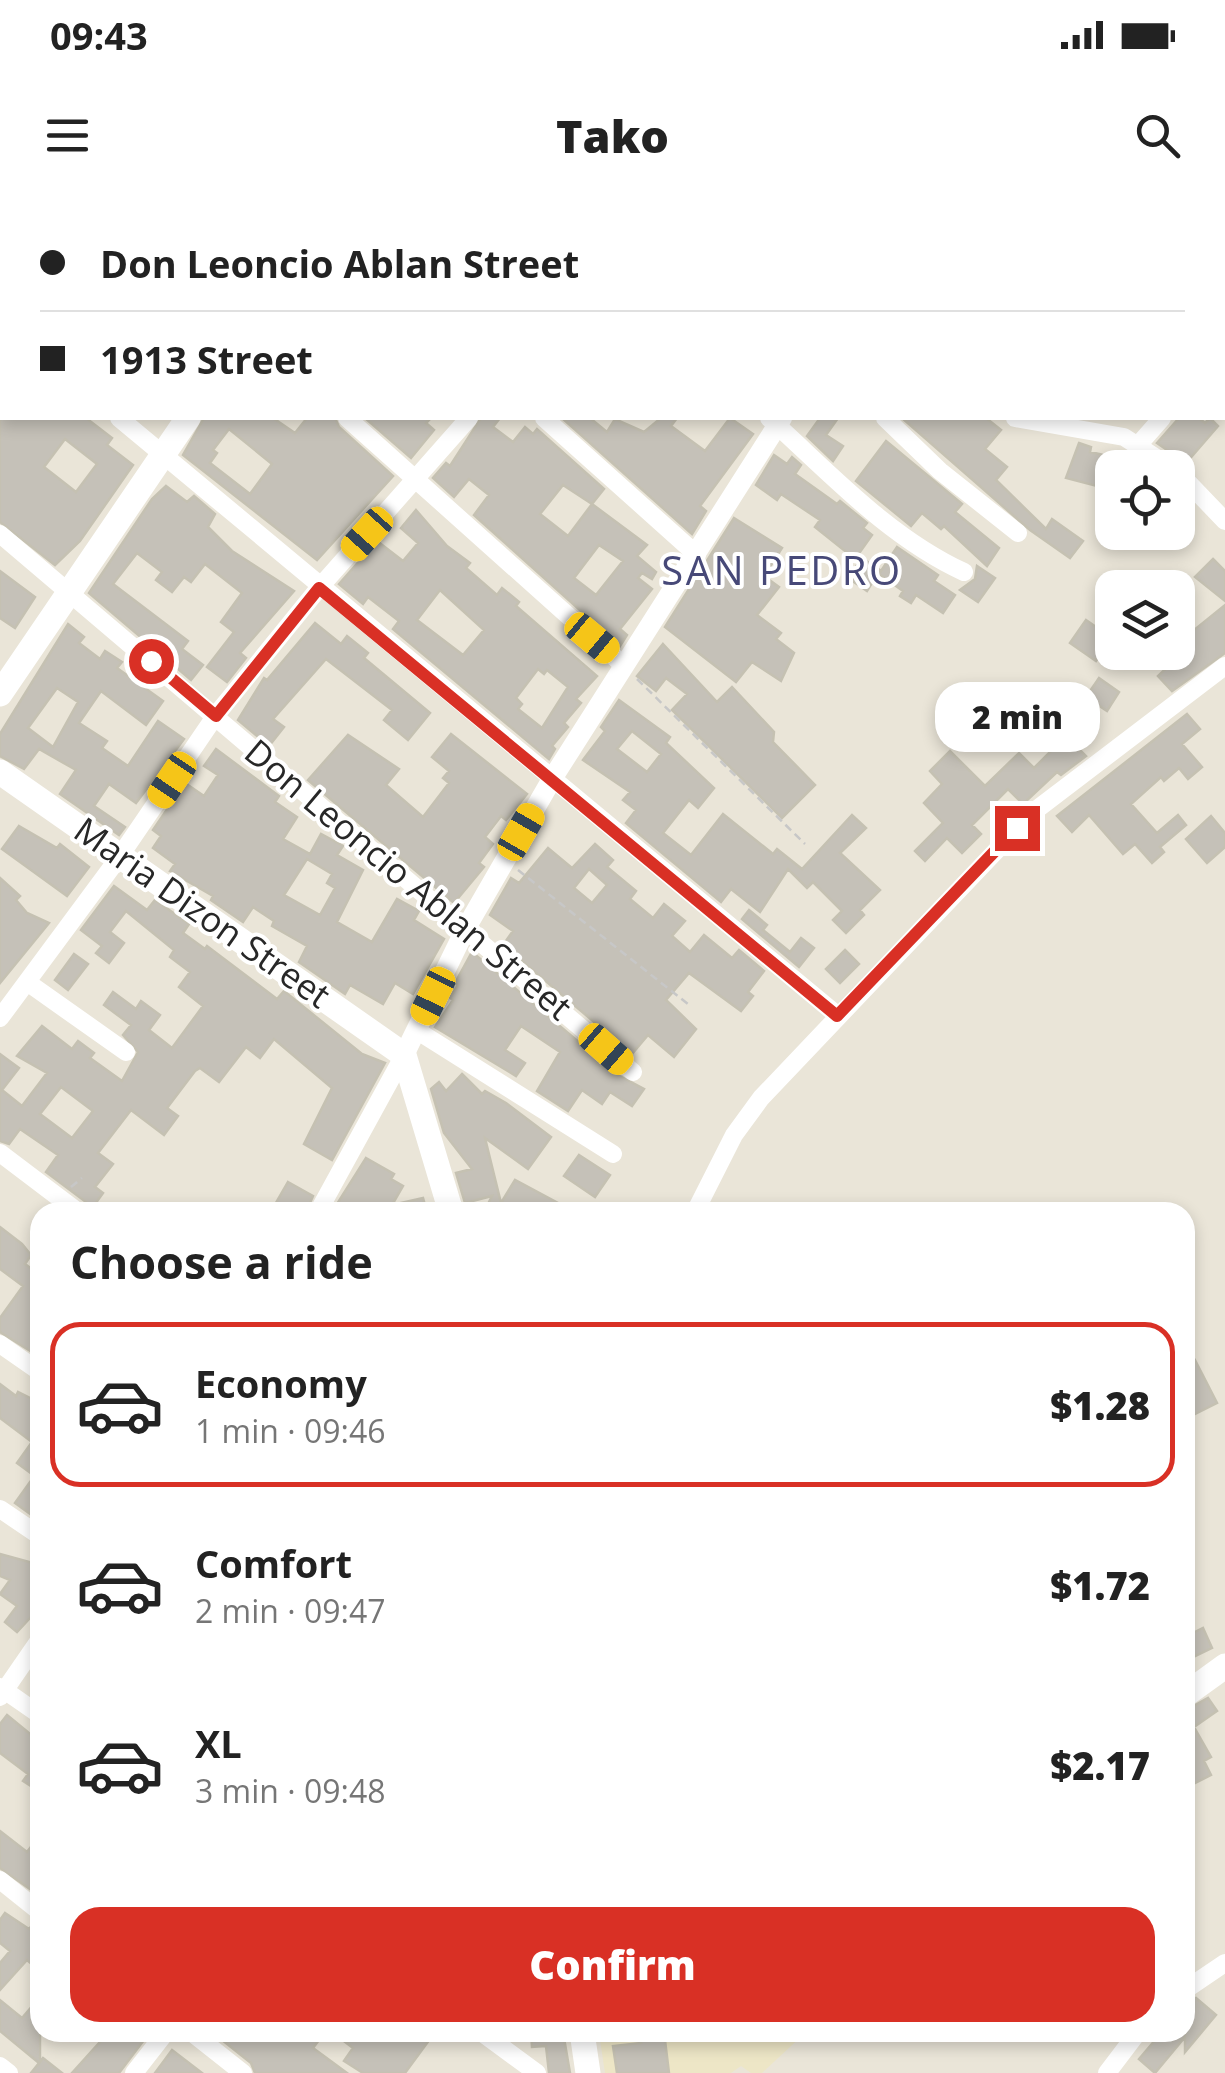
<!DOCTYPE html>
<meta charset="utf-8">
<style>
body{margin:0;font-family:"Open Sans",sans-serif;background:#f6f6f6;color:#222;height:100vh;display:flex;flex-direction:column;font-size:38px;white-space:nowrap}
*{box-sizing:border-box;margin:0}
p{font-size:32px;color:#767676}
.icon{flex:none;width:55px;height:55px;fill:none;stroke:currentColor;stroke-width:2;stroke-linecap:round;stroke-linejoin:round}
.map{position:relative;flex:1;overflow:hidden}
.details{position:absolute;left:30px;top:1002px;width:1165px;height:840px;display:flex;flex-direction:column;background:#fff;border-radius:30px;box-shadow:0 5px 15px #0003}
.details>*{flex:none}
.hud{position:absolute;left:0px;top:0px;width:1225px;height:220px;box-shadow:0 5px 15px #0003;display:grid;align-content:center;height:220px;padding:0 40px;background:#fff}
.fabs{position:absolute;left:1095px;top:250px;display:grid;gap:20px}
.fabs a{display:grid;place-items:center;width:100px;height:100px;border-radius:20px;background:#fff;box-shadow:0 5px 15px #0003;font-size:50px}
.end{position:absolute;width:45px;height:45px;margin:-22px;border:12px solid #d93025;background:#fff;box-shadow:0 0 0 5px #fff}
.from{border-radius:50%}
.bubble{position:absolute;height:70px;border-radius:30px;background:#fff;box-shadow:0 5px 15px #0003;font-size:32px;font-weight:800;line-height:70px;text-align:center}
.car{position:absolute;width:30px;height:60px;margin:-30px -15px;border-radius:12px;box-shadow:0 0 8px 2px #0007;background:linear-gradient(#f5c518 24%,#345 0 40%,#f5c518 0 76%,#345 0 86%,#f5c518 0)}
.hud b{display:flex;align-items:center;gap:35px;height:95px;font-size:38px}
.hud b+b{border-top:2px solid #e0e0e0}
.hud i{width:25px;height:25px;background:#222}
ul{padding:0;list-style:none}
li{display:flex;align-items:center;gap:30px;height:165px;margin:0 20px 15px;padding:0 20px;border:5px solid transparent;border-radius:30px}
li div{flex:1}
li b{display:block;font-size:38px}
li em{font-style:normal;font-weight:800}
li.current{border-color:#d93025}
li>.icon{width:90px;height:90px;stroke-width:1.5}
h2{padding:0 40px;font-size:45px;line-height:120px}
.cta{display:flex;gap:20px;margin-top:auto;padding:20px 40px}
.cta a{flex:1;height:115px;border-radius:30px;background:#d93025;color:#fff;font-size:40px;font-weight:800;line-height:115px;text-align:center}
.status{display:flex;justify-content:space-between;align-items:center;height:70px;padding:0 50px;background:#fff;direction:ltr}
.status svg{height:28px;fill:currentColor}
header{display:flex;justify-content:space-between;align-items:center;height:130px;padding:0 40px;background:#fff;font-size:45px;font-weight:800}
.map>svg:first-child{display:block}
.education{fill:#ede6c6}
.building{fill:#c5c1b8;stroke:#c5c1b2;stroke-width:2.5;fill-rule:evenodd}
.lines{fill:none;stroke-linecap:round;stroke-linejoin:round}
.path{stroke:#c7c7c7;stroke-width:2.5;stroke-dasharray:8 5;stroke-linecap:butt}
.minor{stroke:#fff;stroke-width:18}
.tertiary{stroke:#fff;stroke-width:20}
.secondary{stroke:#fff;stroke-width:25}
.route{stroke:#d93025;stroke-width:12}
.labels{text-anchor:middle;stroke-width:8;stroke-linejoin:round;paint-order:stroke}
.street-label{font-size:35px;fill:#272727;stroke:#fff}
.quarter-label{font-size:40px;letter-spacing:2.5px;fill:#474978;stroke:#fff}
</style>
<div class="status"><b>09:43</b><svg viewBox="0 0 49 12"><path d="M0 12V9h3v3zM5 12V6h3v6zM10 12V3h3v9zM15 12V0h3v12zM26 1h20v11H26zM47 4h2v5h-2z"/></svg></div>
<header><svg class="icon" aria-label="menu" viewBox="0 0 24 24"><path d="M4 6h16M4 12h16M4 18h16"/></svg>Tako<svg class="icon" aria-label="search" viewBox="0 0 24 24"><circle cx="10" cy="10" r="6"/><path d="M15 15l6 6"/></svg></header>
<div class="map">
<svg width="1225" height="1873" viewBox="0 0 1225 1873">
<rect width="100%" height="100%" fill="#eae5d8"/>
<path class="education" d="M599,1833H805L762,1873H751L741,1866L731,1873H605Z"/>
<path class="building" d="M0,218H86L112,238L107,245L133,265L80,341L55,365L0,322ZM65,239L97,264L76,292L44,267Z
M204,218H273L295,233L307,218H335L339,227L393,276L317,360L183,255ZM229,229L272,264L250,294L210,263L217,253L213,250Z
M365,218H431L426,223L434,230L411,258Z
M481,218H500L493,227L513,242L525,227L533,234L537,229L604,289L592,304L647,345L637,356L656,372L652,379L642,373L638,378L652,389L620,429L627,435L620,446L474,315L489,295L469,279L454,297L433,278L446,263L450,266ZM563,285L592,304L568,336L540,314ZM599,345L623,361L596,395L574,378Z
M562,218H590L607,232L615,219L644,232L661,218H677L671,226L705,251L730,218L753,234L700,306L706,311L692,334Z
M820,218H838L826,235L843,246L833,261L807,236Z
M902,218H986L1001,230L985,249L1007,267L996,280L1046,329L1052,319L1083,341L1070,358L1030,330Z
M1179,218H1199L1205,223L1210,218L1218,226L1186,263L1157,243Z
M886,241L962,304L955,312L999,348L987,366L944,326L941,329L922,313L911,326L856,281Z
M1079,243L1091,247L1090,252L1136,262L1135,268H1112V290L1066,278Z
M774,255L787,264L792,257L801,265L795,274L837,304L840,301L867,323L863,328L872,335L855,359L815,327L820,320L781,294L777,300L756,285Z
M166,286L187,302L194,296L215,314L208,327L232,351L294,391L240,453L246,458L227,482L207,467L234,432L221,422L242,393L205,364L191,382L184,377L172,392L156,380L162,372L137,353L113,384L188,441L182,449L203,465L191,480L89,393L152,299Z
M416,310L447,346L470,363L466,368L497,395L502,388L519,402L516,406L597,476L576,499L581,503L564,523L568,527L552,546L555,549L549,559L393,429L399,421L368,397L363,404L339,384L377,341L403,361L418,343L401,328ZM440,390L484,430L463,455L417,420ZM538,469L544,474L547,470L568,487L542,528L518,509L522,504L516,498Z
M734,318L782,348L764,376L779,387L757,415L781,433L776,439L794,453L781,481L752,462L736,482L665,427Z
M897,347L938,375L934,381L955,395L943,413L916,395L911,403L900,396L903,391L879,374Z
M862,358L880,370L867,391L848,378Z
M1213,359L1225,371V401L1195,377Z
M977,366L995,378L978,402L960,390L975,379Z
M0,371L35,397L15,428L0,418Z
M1225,405V453L1172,491L1158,476L1178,457V443Z
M1086,420L1112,438L1096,461L1070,443Z
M315,423L341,444L347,436L368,453L364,458L430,513L408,540L384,520L392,510L326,459L273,519L284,527L269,546L238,520L264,478L267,480Z
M68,424L84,437L79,443L100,459L105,451L122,462L117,468L163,501L146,525L101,491L79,523L107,541L102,548L128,566L158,521L184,539L136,603L109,584L94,606L125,627L119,635L60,594L76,570L39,549L24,569L0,556V534ZM57,488L78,502L53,547L28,528Z
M663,444L717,502L732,487L774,532L773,542L815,585L782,618L672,510L687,494L666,478L656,491L637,476Z
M1099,478L1119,492L1107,511L1086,497Z
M619,500L670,537L666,543L714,588L698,608L689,600L663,633L691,655L723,614L773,654L777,649L802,669L852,615L866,628L840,653L880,690L860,710L864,715L846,733L833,720L842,711L813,682L807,688L788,669L760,712L731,689L721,702L626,623L636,610L623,600L630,592L583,560L605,531L601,527ZM632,531L661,554L647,572L617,549Z
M1187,514L1200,529L1182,544L1202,567L1188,579L1179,568L1164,581L1161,577L1131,604L1157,633L1178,615L1186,625L1160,647L1164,652L1152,663L1135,644L1123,654L1089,615L1072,632L1057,616Z
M451,534L527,594L506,620L501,616L485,637L493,644L479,663L484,667L454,703L308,580L348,535L399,569L386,585L423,617L449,583L443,578L449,571L432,557Z
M1066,536L1086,556L1061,575L1057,572L1023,604L1008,589L972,625L981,634L962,653L947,638L925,661L915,651L943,623L924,603L942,584L930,571L950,551L985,586L1019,553L1034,568Z
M216,549L279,596L275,602L297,617L283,639L310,654L321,634L343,646L337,655L363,670L337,722L372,742L397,699L419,711L414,720L444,739L413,794L395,783L383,804L350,785L345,794L299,762L307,746L272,726L274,721L253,707L243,722L211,700L213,696L170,671L175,664L153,648L161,636L153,630L185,583L204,596L218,575L204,566ZM307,659L332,674L327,683L335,688L320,715L284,695Z
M1211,616L1225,633V647L1207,663L1186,639Z
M19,626L57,648L60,644L89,667L67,696L2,649Z
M595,644L613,660L607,667L636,691L630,699L653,718L664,704L685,721L672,736L690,752L704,735L732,758L739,750L764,771L748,792L753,796L741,811L689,773L666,800L696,829L674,857L648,835L632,854L503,745L513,731L490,715L511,678L519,683L548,648L572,668ZM589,669L607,685L592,703L574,688Z
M0,678L20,696L16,700L27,713L49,723L0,783Z
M114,686L147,710L155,700L189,724L183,733L205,749L207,746L277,799L284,791L362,854L385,863L332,960L304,944L332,888L274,839L260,858L246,847L219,882L200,868L195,871L167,908L178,916L164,935L131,910L98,953L113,964L95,987L103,993L90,1011L86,1002L46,972L58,955L20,929L9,944L0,941V854L19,868L2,890L22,906L47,873L17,856L42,826L72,849L78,841L94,853L90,858L122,881L138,852L123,835L131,825L104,805L113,792L136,809L141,801L160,815L149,830L172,848L203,806L179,787L190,772L170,757L174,750L126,711L110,732L124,743L109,763L96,753L102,746L81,730ZM61,887L93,911L72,938L40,914Z
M749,710L767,725L763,730L790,752L801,738L814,748L799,767L742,719Z
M845,750L859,764L840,783L826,769Z
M472,752L600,860L597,864L644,889L632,906L610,892L602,904L582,890L568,911L537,891L560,852L521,826L505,850L525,863L516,876L435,827L453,800L450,798L458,785L455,783Z
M74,754L88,764L68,790L55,780Z
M462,874L482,894L485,891L506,903L551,937L528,969L485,938L501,1003L515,980L575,1012H522L513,1007L510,1012H484L492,996L465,1003L456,973L472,969L444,933L431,889L439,882L446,891Z
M579,955L610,975L595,997L564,976Z
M366,958L394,974L391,979L403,986L392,1005L423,998L427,1012H332Z
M288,982L313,996L306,1012L273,1008Z
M0,1027L22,1044L31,1055L25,1064L40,1075V1157L0,1132V1118L23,1086L0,1069Z
M1195,1160L1217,1203L1185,1219V1165Z
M0,1184L16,1196L18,1192L40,1203V1263L32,1274L17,1263L32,1242L0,1218Z
M30,1282L40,1290V1321L15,1303Z
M0,1354L40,1365V1407L17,1432L5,1422L17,1406L0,1394L10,1380L0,1376Z
M1203,1428L1212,1448L1185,1461V1437Z
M1208,1498L1217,1511L1194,1527L1211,1557L1204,1561L1211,1575L1193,1584L1185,1567V1511Z
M7,1515L40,1542V1592L23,1581L28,1574L0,1553V1524Z
M0,1631L27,1652L40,1635V1696L0,1668Z
M5,1713L29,1729L34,1723L40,1724V1771L27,1760L0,1790V1763L10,1751L0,1743V1720Z
M40,1797V1862L43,1858L62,1873H31L39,1863L0,1831V1800L22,1818Z
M1196,1798L1216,1815L1185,1852V1837L1155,1873L1139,1859L1162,1832H1185V1802Z
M109,1832H150L119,1873H72Z
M212,1832H325L313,1848L347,1873H255L251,1863Z
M332,1832H422L430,1839L405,1873H363L344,1861L353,1848Z
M531,1832H563L570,1873H549L546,1846L532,1847Z
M640,1832H664L669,1873H617L613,1846L641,1843Z
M172,1850L202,1873H155Z"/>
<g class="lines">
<path class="path" d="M637,479L805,644
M518,670L688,804
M71,987L82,978"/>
<path class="minor" d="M118,0L121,2
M305,0L308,2
M525,0L528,2
M676,0L678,2
M878,0L880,2
M1085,0L1088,2
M645,2L647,0
M0,113L2,115
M1222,147L1225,144
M119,218L837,815
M347,218L622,464
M544,218L697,355
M769,218C829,272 888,337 964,372
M885,218L940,271L1018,333
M1015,218L1124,237L1172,268
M1140,243L1162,218
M1178,272L1225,321
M0,334L633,872
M27,782L126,852
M0,818L120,656L216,515L319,388L469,218
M416,830L613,954
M0,953L78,1012
M318,1012L404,855
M695,1012L734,935L761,898L1032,613L1225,466
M0,1144L40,1172
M0,1309L40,1336
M0,1487L40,1515
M0,1497L40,1439
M0,1680L40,1712
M1185,1790L1225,1763
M191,1832L243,1873
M481,1832L537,1873
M0,1866L9,1873
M134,1873L166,1832
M1107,1873L1138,1832"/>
<path class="tertiary" d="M916,2L917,0
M404,855L466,728L552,579L782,218"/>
<path class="secondary" d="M352,2L355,0
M0,494L188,218
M0,572L404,855L451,1012
M1185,1495L1225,1466
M582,1832L588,1873"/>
</g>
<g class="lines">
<path class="route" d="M151,461L216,516L319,388L837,816L1017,628"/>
</g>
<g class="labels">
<g class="street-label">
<text transform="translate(408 680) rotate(40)" y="12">Don Leoncio Ablan Street</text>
<text transform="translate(202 713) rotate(35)" y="12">Maria Dizon Street</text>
</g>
<g class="quarter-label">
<text x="782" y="385">SAN PEDRO</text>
</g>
</g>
</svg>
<div class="fabs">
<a><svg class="icon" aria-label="locate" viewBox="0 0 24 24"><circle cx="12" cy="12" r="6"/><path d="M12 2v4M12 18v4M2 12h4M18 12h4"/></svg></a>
<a><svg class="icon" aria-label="layers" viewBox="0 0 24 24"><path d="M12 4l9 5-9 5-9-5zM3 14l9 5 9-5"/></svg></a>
</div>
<i class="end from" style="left:151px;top:461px"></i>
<i class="end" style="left:1017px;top:628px"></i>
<div class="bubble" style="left:935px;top:482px;width:165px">2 min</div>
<i class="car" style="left:367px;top:334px;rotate:222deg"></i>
<i class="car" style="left:592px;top:438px;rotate:130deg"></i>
<i class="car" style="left:172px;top:580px;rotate:214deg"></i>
<i class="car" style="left:521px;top:632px;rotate:30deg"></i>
<i class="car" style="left:433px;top:796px;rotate:206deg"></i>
<i class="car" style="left:606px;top:849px;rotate:131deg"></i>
<div class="hud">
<b><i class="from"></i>Don Leoncio Ablan Street</b>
<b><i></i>1913 Street</b>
</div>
<section class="details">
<h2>Choose a ride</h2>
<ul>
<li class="current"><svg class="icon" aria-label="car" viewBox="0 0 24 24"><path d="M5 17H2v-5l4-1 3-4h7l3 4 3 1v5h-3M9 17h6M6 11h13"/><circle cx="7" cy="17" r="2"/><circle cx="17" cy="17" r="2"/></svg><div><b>Economy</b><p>1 min · 09:46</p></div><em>$1.28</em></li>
<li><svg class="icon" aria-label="car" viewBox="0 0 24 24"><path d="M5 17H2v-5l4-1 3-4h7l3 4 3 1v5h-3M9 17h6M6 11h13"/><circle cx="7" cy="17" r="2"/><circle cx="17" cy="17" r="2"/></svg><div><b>Comfort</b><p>2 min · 09:47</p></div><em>$1.72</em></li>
<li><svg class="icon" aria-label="car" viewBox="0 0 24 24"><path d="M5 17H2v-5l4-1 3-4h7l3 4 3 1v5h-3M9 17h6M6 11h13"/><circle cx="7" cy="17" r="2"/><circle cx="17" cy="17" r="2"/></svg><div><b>XL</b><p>3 min · 09:48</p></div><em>$2.17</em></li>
</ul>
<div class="cta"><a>Confirm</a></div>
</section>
</div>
